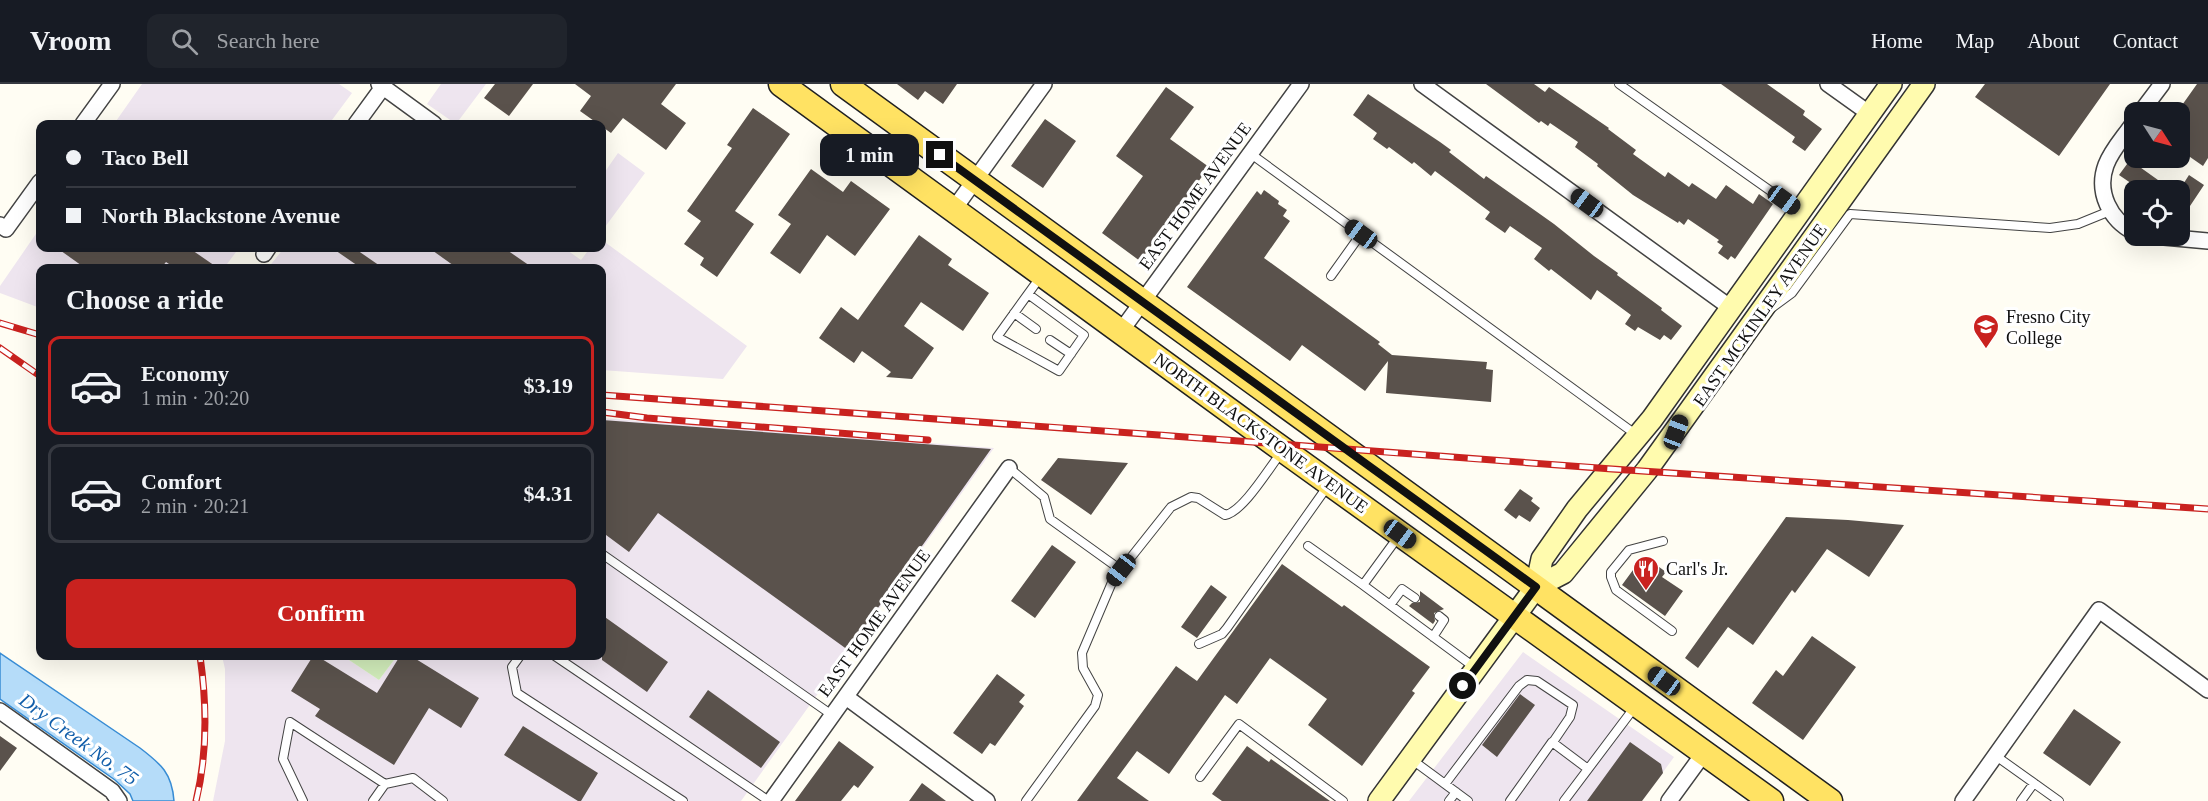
<!DOCTYPE html>
<meta charset="utf-8">
<style>
body{margin:0;font-family:Georgia,serif;background:#20242c;color:#f1f3f6;height:100vh;display:flex;flex-direction:column;font-size:22px;white-space:nowrap}
*{box-sizing:border-box;margin:0}
p{font-size:20px;color:#9ea1a6}
.icon{flex:none;width:33px;height:33px;fill:none;stroke:currentColor;stroke-width:2;stroke-linecap:round;stroke-linejoin:round}
.map{position:relative;flex:1;overflow:hidden}
.side{position:absolute;left:36px;top:180px;width:570px;height:396px;display:flex;flex-direction:column;background:#171b24;border-radius:12px;box-shadow:0 6px 24px #0002}
.side>*{flex:none}
.top-card{position:absolute;left:36px;top:36px;width:570px;height:132px;border-radius:12px;box-shadow:0 6px 24px #0002;display:grid;align-content:center;height:132px;padding:0 30px;background:#171b24}
.needle{width:39px;rotate:126deg}
.tools{position:absolute;left:2124px;top:18px;display:grid;gap:12px}
.tools a{display:grid;place-items:center;width:66px;height:66px;border-radius:12px;background:#171b24;box-shadow:0 6px 24px #0002;font-size:30px}
.end{position:absolute;width:27px;height:27px;margin:-14px;border:8px solid #101010;background:#fff;box-shadow:0 0 0 3px #fff}
.from{border-radius:50%}
.bubble{position:absolute;height:42px;border-radius:12px;background:#171b24;box-shadow:0 6px 24px #0002;font-size:20px;font-weight:700;line-height:42px;text-align:center}
.car{position:absolute;width:18px;height:36px;margin:-18px -9px;border-radius:8px;box-shadow:0 0 4px 2px #0007;background:linear-gradient(#222 24%,#8ab4d8 0 40%,#222 0 76%,#8ab4d8 0 86%,#222 0)}
.top-card b{display:flex;align-items:center;gap:21px;height:57px;font-size:22px}
.top-card b+b{border-top:2px solid #363941}
.top-card i{width:15px;height:15px;background:#f1f3f6}
ul{padding:0;list-style:none}
li{display:flex;align-items:center;gap:18px;height:99px;margin:0 12px 9px;padding:0 18px;border:3px solid #363941;border-radius:12px}
li div{flex:1}
li b{display:block;font-size:22px}
li em{font-style:normal;font-weight:700}
li.on{border-color:#c9221f}
li>.icon{width:54px;height:54px;stroke-width:1.5}
h2{padding:0 30px;font-size:27px;line-height:72px}
.action{display:flex;gap:12px;margin-top:auto;padding:12px 30px}
.action a{flex:1;height:69px;border-radius:12px;background:#c9221f;color:#fff;font-size:24px;font-weight:700;line-height:69px;text-align:center}
header{display:flex;align-items:center;gap:36px;box-sizing:border-box;height:84px;padding:0 30px;background:#171b24;border-bottom:2px solid #363941}
header strong{font-size:28px}
nav{display:flex;gap:33px;margin-inline-start:auto;font-size:21px}
.search{width:420px;height:54px;background:#20242c;display:flex;align-items:center;gap:15px;box-sizing:border-box;padding:0 21px;border-radius:12px;color:#9ea1a6;font-size:22px}
.map>svg:first-child{display:block}
.industrial{fill:#eee5ef}
.green{fill:#d1ecba}
.water{fill:#b5dcf9;stroke:#388cd4;stroke-width:1.5}
.building{fill:#5a524c}
.lines{fill:none;stroke-linecap:round;stroke-linejoin:round}
.service-casing{stroke:#434343;stroke-width:10}
.minor-casing{stroke:#434343;stroke-width:18}
.secondary-casing{stroke:#323232;stroke-width:24}
.primary-casing{stroke:#212121;stroke-width:27}
.service{stroke:#fff;stroke-width:8}
.minor{stroke:#fff;stroke-width:15}
.secondary{stroke:#fffbae;stroke-width:21}
.primary{stroke:#ffe263;stroke-width:24}
.rail-casing{stroke:#c9221f;stroke-width:7}
.rail{stroke:#fff;stroke-width:4.5;stroke-dasharray:14;stroke-linecap:butt}
.route{stroke:#101010;stroke-width:8}
.labels{text-anchor:middle;stroke-width:6;stroke-linejoin:round;paint-order:stroke}
.street-label{font-size:18px;fill:#101010;stroke:#fff}
.poi-label{font-size:18px;fill:#101010;stroke:#fff;text-anchor:start}
.water-label{font-size:20px;font-style:italic;fill:#115eaa;stroke:#fff}
</style>
<header>
<strong>Vroom</strong>
<div class="search"><svg class="icon" aria-label="search" viewBox="0 0 24 24"><circle cx="10" cy="10" r="6"/><path d="M15 15l6 6"/></svg>Search here</div>
<nav><a>Home</a><a>Map</a><a>About</a><a>Contact</a></nav>
</header>
<div class="map">
<svg width="2208" height="717" viewBox="0 0 2208 717">
<rect width="100%" height="100%" fill="#fffdf3"/>
<path class="industrial" d="M142,0H339L352,9L329,40H114Z
M441,0H486L456,40L427,20Z
M618,69L645,89L602,147V92Z
M40,144V164H239L224,184H40V224L0,209V202Z
M602,156L747,262L723,295L602,286V184H268L284,164H564L581,176L590,164H602Z
M602,334L994,364L741,717H213L225,657V585L222,572H343L379,596L397,572H602Z
M1523,568L1674,673L1642,717H1409Z"/>
<path class="green" d="M343,572H397L379,596Z"/>
<path class="water" d="M0,569L140,664C161,680 172,689 174,717H133L130,710L115,696L0,615Z"/>
<path class="building" d="M495,0H533L509,32L484,14Z
M575,0H676L661,20L686,39L666,66L623,34L611,49L580,27L591,12Z
M897,0H957L943,20L925,7L918,16Z
M1486,0H1534L1545,8L1549,3L1609,44L1608,45L1636,66L1633,70L1665,93L1668,88L1689,103L1692,99L1716,115L1726,101L1753,120L1759,110L1773,120L1735,175L1731,172L1728,176L1718,169L1723,162L1717,158L1719,156L1688,135L1684,141L1679,137L1678,139L1633,111L1597,82L1598,80L1575,63L1578,58L1550,39L1548,42L1541,37L1539,39Z
M1721,0H1767L1805,27L1803,31L1822,45L1805,67L1792,58L1795,53Z
M1985,0H2110L2059,72L1975,13Z
M2197,0H2208V74L2203,82L2180,66V24Z
M1166,3L1194,23L1170,55L1209,83L1140,177L1102,149L1143,92L1116,72Z
M1368,10L1440,58L1451,66L1449,68L1484,95L1486,92L1554,140L1594,172L1618,189L1617,191L1662,224L1661,226L1682,242L1671,256L1664,251L1660,256L1638,243L1635,247L1625,240L1631,231L1597,206L1591,216L1551,185L1549,187L1534,175L1542,164L1510,142L1505,149L1485,135L1490,128L1435,87L1431,92L1414,78L1412,80L1389,63L1387,65L1373,55L1377,49L1353,31Z
M753,24L790,50L735,127L754,140L717,193L700,181L704,174L684,160L701,137L687,127L732,64L727,61Z
M1045,35L1076,57L1043,104L1011,82Z
M2130,76L2172,106H2141L2119,91Z
M811,85L843,108L851,97L890,125L855,172L827,151L800,190L770,169L791,140L778,131Z
M2189,91L2204,101L2180,137V105Z
M1264,106L1279,117L1278,120L1287,126L1283,132L1290,137L1264,174L1380,258L1378,260L1392,271L1487,278L1486,285L1493,286L1491,318L1386,309L1388,277L1365,307L1302,261L1290,277L1187,203L1257,107L1261,111Z
M919,151L952,175L948,181L989,209L963,247L921,218L904,242L934,264L912,295L886,293L891,288L862,267L854,279L819,254L841,223L858,236Z
M57,164H189L218,184H175L166,178L161,184H85Z
M332,164H354L383,184H361Z
M429,164H504L533,184H457Z
M602,336L991,365L848,566L658,429L629,468L602,448Z
M1058,374L1128,379L1091,431L1041,396Z
M1520,405L1533,414L1531,417L1540,424L1530,438L1519,431L1516,435L1504,426Z
M1786,433L1848,436L1904,441L1869,493L1827,465L1795,509L1792,506L1753,561L1728,543L1698,584L1685,574Z
M1052,461L1076,478L1035,534L1011,517Z
M1641,475L1653,483L1655,480L1666,488L1662,493L1683,507L1665,532L1622,501Z
M1282,480L1342,523L1344,521L1430,583L1412,607L1415,609L1362,682L1308,641L1327,615L1270,574L1237,620L1225,611L1169,690L1137,667L1117,694L1149,717H1077L1176,582L1197,597Z
M1211,501L1227,513L1197,554L1181,543Z
M1420,507L1444,525L1434,529L1435,537L1433,540L1409,522L1412,519L1420,518Z
M602,531L668,578L647,608L602,576Z
M1812,552L1856,583L1803,656L1752,619L1776,586L1783,592Z
M313,572H317L377,609L400,572H411L479,614L461,644L429,624L394,681L315,632L320,625L291,607Z
M997,590L1025,611L1019,618L1024,622L995,662L990,659L982,670L953,649Z
M708,606L780,658L761,684L689,633Z
M1520,610L1535,621L1497,673L1482,661Z
M2074,625L2121,658L2090,702L2043,669Z
M523,642L598,689L581,717H578L504,671Z
M0,652L17,664L0,687Z
M839,657L874,683L858,704L854,701L841,717H795Z
M1630,658L1661,680L1663,689L1642,717H1587Z
M1247,662L1269,678L1271,675L1330,717H1222L1212,710Z
M922,699L946,717H909Z"/>
<g class="lines">
<defs>
<path id="service" d="M1619,0L1799,127
M1251,70L1638,352
M1331,192L1361,150
M1028,210L1084,251L1059,287L997,253L1041,192
M1773,223L1792,209L1850,130L2050,144L2078,140L2110,127
M1014,229L1036,245
M1050,256L1071,270
M1009,384L1044,413L1050,435L1121,486
M1398,453L1363,501L1474,583
M1663,457L1629,466L1611,488V493L1616,506L1672,547
M1308,462L1363,501
M602,470L832,631
M1390,521L1402,505L1415,514
M1433,553L1444,536L1439,532
M1199,560L1222,550L1227,544L1327,403
M520,572L512,583L517,609L683,717
M555,572L769,717
M1996,672L2059,717
M1411,675L1468,717
M1200,693L1239,640L1343,717
M1445,700L1519,602L1527,596L1537,597L1573,621L1570,633L1553,658
M303,717L283,675L290,638L385,700
M373,717L385,700L413,694L443,717
M1026,717L1095,622L1098,611L1083,584L1082,569L1113,496L1171,423L1191,413L1198,414L1225,431C1243,428 1269,384 1281,369
M1449,717L1456,708
M1510,717L1552,658L1588,685
M1564,717L1634,624
M2021,717L2034,699"/>
<path id="minor" d="M379,0L434,40
M1422,0L1731,224
M1828,0L1870,30
M2141,28L2162,0
M2134,38C2125,52 2112,65 2106,81C2096,108 2110,136 2134,148
M83,40L112,0
M356,40L383,3
M954,125L1044,0
M0,141L6,145L40,98
M2153,152L2208,157
M264,170L268,164
M1121,247L1301,0
M846,613L987,717
M0,627L112,707L119,717
M771,717L1009,384
M1669,717L1704,669
M1963,717L2099,526L2208,606"/>
<path id="secondary" d="M1536,503L1542,475L1577,425L1652,335L1891,0
M1379,717L1536,503L1563,489L1647,386L1924,0"/>
<path id="primary" d="M781,0L1275,360L1771,717
M843,0L1830,717"/>
</defs>
<use href="#service" class="service-casing"/>
<use href="#minor" class="minor-casing"/>
<use href="#secondary" class="secondary-casing"/>
<use href="#primary" class="primary-casing"/>
<use href="#service" class="service"/>
<use href="#minor" class="minor"/>
<use href="#secondary" class="secondary"/>
<use href="#primary" class="primary"/>
<defs>
<path id="rail" d="M0,239L40,251
M0,264L40,292
M602,311L1159,351L1612,385L2208,425
M602,328L647,334L928,356
M196,717C208,668 207,621 200,572"/>
</defs>
<use href="#rail" class="rail-casing"/>
<use href="#rail" class="rail"/>
</g>
<g class="lines">
<path class="route" d="M940,71L1536,503L1463,602"/>
</g>
<defs>
<symbol id="university-pin" viewBox="-11 -11 22 30"><path d="M0 17L-7.5 6A9.5 9.5 0 1 1 7.5 6Z" fill="#c9221f" stroke="#fff"/><path d="M0-5L7-2L0 1L-7-2ZM-4 1L0 2.5L4 1V4Q0 6-4 4Z" fill="#fff"/></symbol>
<symbol id="restaurant-pin" viewBox="-11 -11 22 30"><path d="M0 17L-7.5 6A9.5 9.5 0 1 1 7.5 6Z" fill="#c9221f" stroke="#fff"/><path d="M-5-6h1v4h1v-4h1v4h1v-4h1v5L-1.5 .5V6h-2V.5L-5-1ZM5-6V6H3V1.5H1.5Q1.5-4 5-6Z" fill="#fff"/></symbol>
</defs>
<g fill-rule="evenodd">
<use href="#university-pin" x="1971" y="228" width="30" height="40"/>
<use href="#restaurant-pin" x="1631" y="470" width="30" height="40"/>
</g>
<g class="labels">
<g class="street-label">
<text transform="translate(1195 112) rotate(-54)" y="6">EAST HOME AVENUE</text>
<text transform="translate(1760 231) rotate(-55)" y="6">EAST MCKINLEY AVENUE</text>
<text transform="translate(1261 349) rotate(36)" y="6">NORTH BLACKSTONE AVENUE</text>
<text transform="translate(874 539) rotate(-54)" y="6">EAST HOME AVENUE</text>
</g>
<g class="poi-label">
<text x="2006" y="239">Fresno City<tspan x="2006" dy="21">College</tspan></text>
<text x="1666" y="491">Carl's Jr.</text>
</g>
<g class="water-label">
<text transform="translate(79 655) rotate(36)" y="7">Dry Creek No. 75</text>
</g>
</g>
</svg>
<div class="tools">
<a><svg class="needle" viewBox="-14 -14 28 28"><path d="M0-13l5 13h-10z" fill="#e53935"/><path d="M0 13l5-13h-10z" fill="#9ea1a6"/></svg></a>
<a><svg class="icon" aria-label="locate" viewBox="0 0 24 24"><circle cx="12" cy="12" r="6"/><path d="M12 2v4M12 18v4M2 12h4M18 12h4"/></svg></a>
</div>
<i class="end from" style="left:1463px;top:602px"></i>
<i class="end" style="left:940px;top:71px"></i>
<div class="bubble" style="left:820px;top:50px;width:99px">1 min</div>
<i class="car" style="left:1784px;top:116px;rotate:126deg"></i>
<i class="car" style="left:1587px;top:119px;rotate:306deg"></i>
<i class="car" style="left:1361px;top:150px;rotate:306deg"></i>
<i class="car" style="left:1676px;top:348px;rotate:21deg"></i>
<i class="car" style="left:1400px;top:450px;rotate:126deg"></i>
<i class="car" style="left:1121px;top:486px;rotate:218deg"></i>
<i class="car" style="left:1664px;top:597px;rotate:306deg"></i>
<div class="top-card">
<b><i class="from"></i>Taco Bell</b>
<b><i></i>North Blackstone Avenue</b>
</div>
<section class="side">
<h2>Choose a ride</h2>
<ul>
<li class="on"><svg class="icon" aria-label="car" viewBox="0 0 24 24"><path d="M5 17H2v-5l4-1 3-4h7l3 4 3 1v5h-3M9 17h6M6 11h13"/><circle cx="7" cy="17" r="2"/><circle cx="17" cy="17" r="2"/></svg><div><b>Economy</b><p>1 min · 20:20</p></div><em>$3.19</em></li>
<li><svg class="icon" aria-label="car" viewBox="0 0 24 24"><path d="M5 17H2v-5l4-1 3-4h7l3 4 3 1v5h-3M9 17h6M6 11h13"/><circle cx="7" cy="17" r="2"/><circle cx="17" cy="17" r="2"/></svg><div><b>Comfort</b><p>2 min · 20:21</p></div><em>$4.31</em></li>
</ul>
<div class="action"><a>Confirm</a></div>
</section>
</div>
